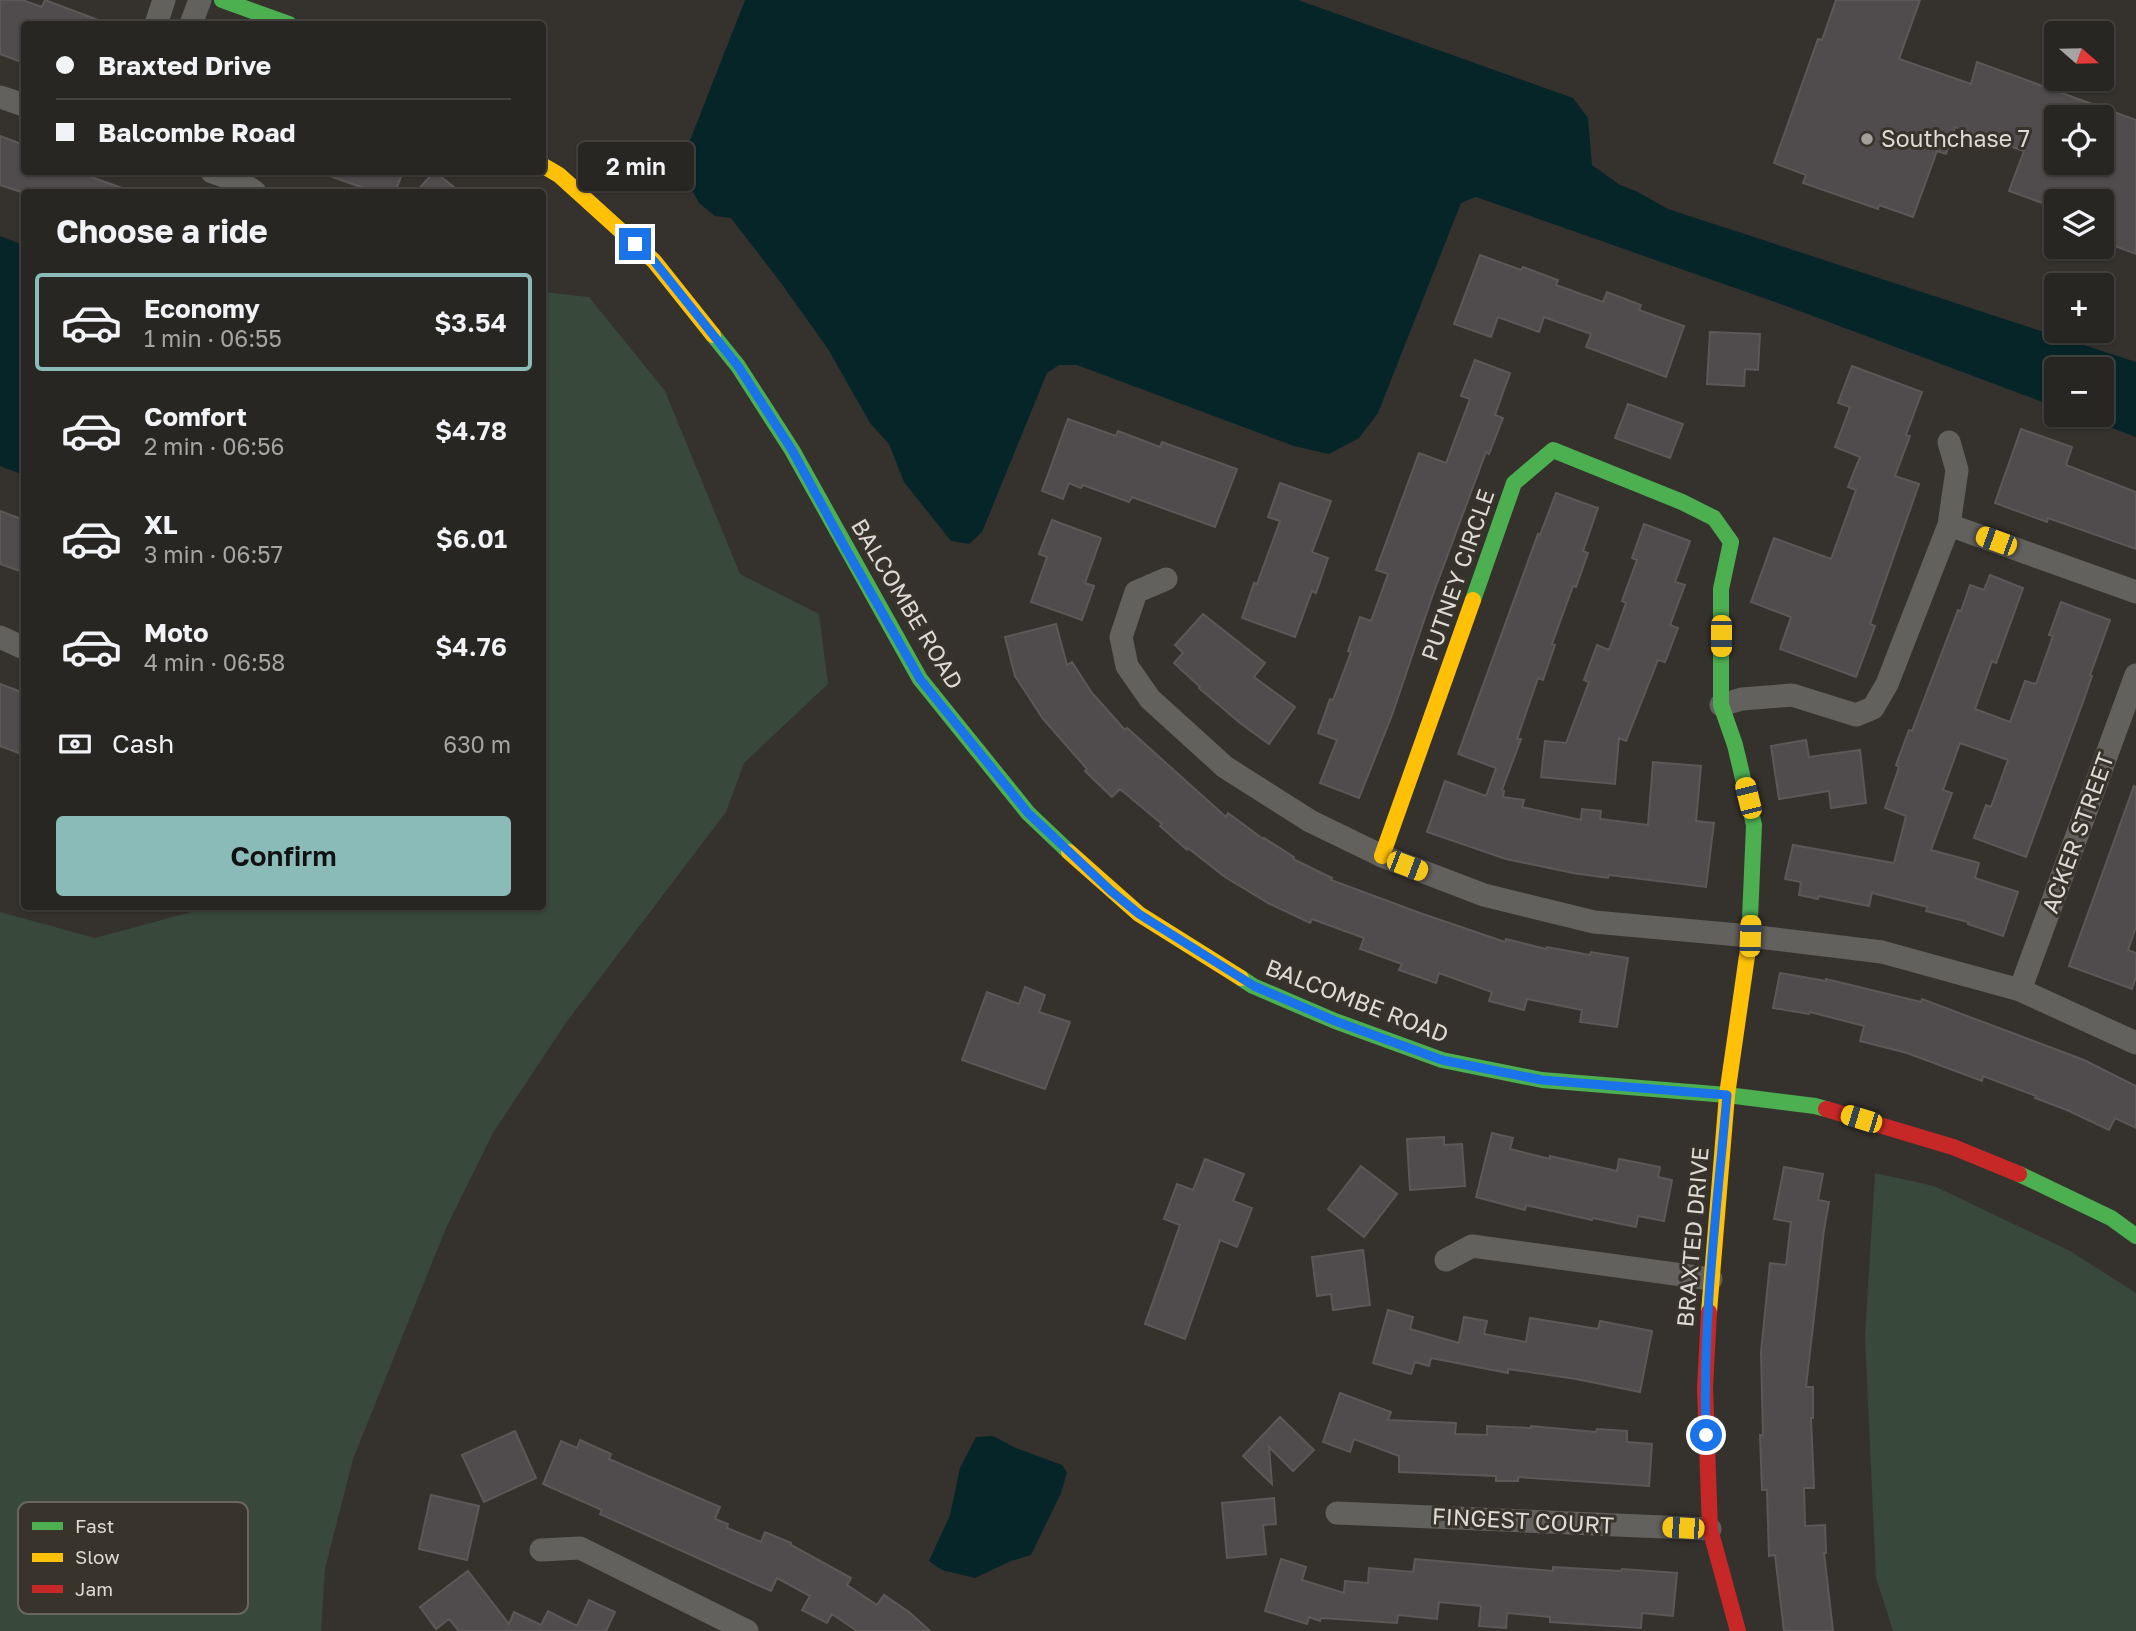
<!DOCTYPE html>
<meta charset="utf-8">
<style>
body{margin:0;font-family:"Golos Text",sans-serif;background:#302e2a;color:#f1f3f6;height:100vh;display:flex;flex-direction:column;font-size:26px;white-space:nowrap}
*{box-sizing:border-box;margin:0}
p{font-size:23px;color:#a5a5a5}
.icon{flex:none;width:38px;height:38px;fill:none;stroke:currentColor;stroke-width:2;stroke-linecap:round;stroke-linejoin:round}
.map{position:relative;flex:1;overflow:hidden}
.sheet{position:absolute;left:21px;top:189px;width:525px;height:721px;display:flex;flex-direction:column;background:#282622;border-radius:7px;box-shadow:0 2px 5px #0004,0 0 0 2px #444340}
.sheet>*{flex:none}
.hud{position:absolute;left:21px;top:21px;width:525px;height:154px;border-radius:7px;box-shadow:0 2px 5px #0004,0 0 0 2px #444340;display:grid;align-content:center;height:154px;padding:0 35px;background:#282622}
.needle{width:46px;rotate:110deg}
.buttons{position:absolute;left:2044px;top:21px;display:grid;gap:14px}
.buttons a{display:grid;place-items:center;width:70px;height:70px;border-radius:7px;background:#282622;box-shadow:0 2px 5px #0004,0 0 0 2px #444340;font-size:35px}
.end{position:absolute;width:32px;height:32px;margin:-16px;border:9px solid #1a73e8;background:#fff;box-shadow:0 0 0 4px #fff}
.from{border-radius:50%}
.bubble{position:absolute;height:49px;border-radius:7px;background:#282622;box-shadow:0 2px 5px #0004,0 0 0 2px #444340;font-size:23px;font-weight:600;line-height:49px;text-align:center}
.car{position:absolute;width:21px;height:42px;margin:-21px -10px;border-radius:9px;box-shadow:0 0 5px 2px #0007;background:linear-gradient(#f5c518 24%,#345 0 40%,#f5c518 0 76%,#345 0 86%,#f5c518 0)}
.hud b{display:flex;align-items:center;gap:24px;height:66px;font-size:26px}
.hud b+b{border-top:2px solid #444340}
.hud i{width:18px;height:18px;background:#f1f3f6}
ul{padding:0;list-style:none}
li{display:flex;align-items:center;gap:21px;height:98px;margin:0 14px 10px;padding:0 21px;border:4px solid transparent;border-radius:7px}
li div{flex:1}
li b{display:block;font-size:26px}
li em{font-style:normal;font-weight:600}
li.on{border-color:#8bbbb9}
li>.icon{width:63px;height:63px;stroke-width:1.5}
h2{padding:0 35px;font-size:32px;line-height:84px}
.pay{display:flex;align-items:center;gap:18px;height:77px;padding:0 35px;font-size:26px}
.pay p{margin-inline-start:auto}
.action{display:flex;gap:14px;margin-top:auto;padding:14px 35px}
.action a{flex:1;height:80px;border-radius:7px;background:#8bbbb9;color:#111;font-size:28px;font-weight:600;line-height:80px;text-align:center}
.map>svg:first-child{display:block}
.green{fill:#38483a}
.water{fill:#062528}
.building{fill:#504b4c;stroke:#5c5858;stroke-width:2;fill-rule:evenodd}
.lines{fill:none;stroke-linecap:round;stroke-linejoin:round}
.street{stroke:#62615e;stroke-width:23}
.fast{stroke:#4caf50;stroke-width:16}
.slow{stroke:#ffc107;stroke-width:16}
.jam{stroke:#c62828;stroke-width:16}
.route{stroke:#1a73e8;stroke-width:9}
.poi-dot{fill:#a3a09b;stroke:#38332b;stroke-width:2.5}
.labels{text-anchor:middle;stroke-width:6;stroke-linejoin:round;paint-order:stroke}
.poi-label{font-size:23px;fill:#dedbd6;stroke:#38332b;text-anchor:start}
.street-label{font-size:23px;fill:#dedbd6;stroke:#38332b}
.key{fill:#38332b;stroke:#6a655e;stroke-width:2}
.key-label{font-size:19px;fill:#dedbd6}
</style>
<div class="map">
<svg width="2136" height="1631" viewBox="0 0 2136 1631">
<rect width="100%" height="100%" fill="#35322e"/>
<path class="green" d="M543,292L589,297L665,391L740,574L819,614L828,684L744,763L726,812L565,1024L493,1133L446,1228L353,1459L325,1569L321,1631H0V912L95,938L210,907L542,906Z
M1875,1173L1934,1186L2070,1251L2136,1293V1631H1893L1876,1578L1865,1336Z"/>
<path class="water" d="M745,0H1298L1573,98L1588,118L1592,165L1620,185L1636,191L1668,209L2136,362V437L2077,415H2102V369H2056V407L1775,302L1476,197L1461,203L1378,413L1359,438L1329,454L1294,446L1077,365H1059L1047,373L982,532L969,544L951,541L904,482L889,444L870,423L828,349L781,283L731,218L715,216L699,203L684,175L689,143Z
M0,236L24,245V475L0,466Z
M993,1436L1016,1448L1062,1465L1067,1472L1061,1493L1031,1555L1011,1561L975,1578L942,1570L929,1561L950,1515L960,1468L976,1437Z"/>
<path class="building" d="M0,0H22L42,7L45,0L106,23V24H24V63L0,54Z
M1836,0H1920L1899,59L1971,84L1977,62L2136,120V254L2102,241V201H2056V208L2009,191L2024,151L1955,127L1946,154L1937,151L1913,217L1879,205L1878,209L1803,183L1806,175L1774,163L1818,39L1822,40ZM2056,117H2102V163H2056Z
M0,136L24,145V172H78L130,191V192H21L0,185Z
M322,172H403L395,192H374L322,173Z
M434,172H435L460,192H416Z
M1480,255L1521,270L1523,267L1558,280L1556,285L1603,302L1607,292L1641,305L1639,310L1684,326L1666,377L1586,347L1591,334L1544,317L1539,332L1498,317L1491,337L1454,324Z
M1710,332L1760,334L1758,370L1745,369L1744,386L1707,384Z
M1475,360L1510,373L1495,415L1503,418L1489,454L1486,452L1432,597L1392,715L1359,798L1320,783L1337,740L1318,733L1330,699L1333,700L1351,652L1348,651L1360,617L1371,621L1388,574L1376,570L1419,453L1446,463L1470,399L1461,396Z
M1852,366L1922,392L1906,435L1910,436L1895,476L1919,484L1870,624L1875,626L1856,677L1780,649L1791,617L1751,602L1774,538L1831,559L1856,490L1848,487L1860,457L1835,447L1850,407L1838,403Z
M1628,404L1683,424L1670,458L1615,438Z
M1068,419L1116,436L1118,431L1160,447L1162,442L1237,469L1215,527L1132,497L1129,502L1083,485L1081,488L1069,483L1063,499L1042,491Z
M2021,429L2072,447L2066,465L2136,492V549L2048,518L2047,522L1995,503Z
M1280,483L1331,501L1312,552L1328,558L1316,593L1312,591L1295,637L1242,618L1254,583L1257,584L1280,521L1268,517Z
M1556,493L1598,508L1583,551L1588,553L1576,587L1573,586L1552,644L1555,645L1543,680L1538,678L1517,739H1521L1502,790L1504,791L1503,797L1524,800L1522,807L1581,820L1582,809L1601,811L1600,819L1648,825L1653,762L1701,766L1696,821L1714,823L1706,887L1609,875L1608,878L1573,873L1506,859L1427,832L1445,781L1486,796L1496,768L1458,754L1538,534L1540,535Z
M0,511L24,520V560L20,571L0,564Z
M1052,520L1101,538L1085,583L1094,586L1082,620L1031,602L1047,557L1039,554Z
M1644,524L1690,541L1675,582L1685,585L1670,625L1678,628L1665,662L1658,660L1626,741L1619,738L1615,784L1541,777L1545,741L1566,743L1589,682L1584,680L1597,645L1609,650L1626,603L1622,601L1637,560L1632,558Z
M1990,575L2023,588L1996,663L1992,661L1975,709L2010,722L2025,681L2036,684L2053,636L2049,635L2061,602L2110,620L2090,675L2092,676L2083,702L2026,857L1974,838L1986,805L1991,807L2008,760L1960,743L1943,790L1952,793L1931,850L1979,863L1975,878L2018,892L2003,936L1968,924V922L1926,911L1928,907L1872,893L1869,906L1819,896L1818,899L1799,895L1801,882L1785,879L1793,845L1894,863L1906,816L1885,808L1899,767L1896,765L1909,730L1912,731L1958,610L1961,611L1970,585L1984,590Z
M1203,614L1265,663L1254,677L1295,707L1269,744L1240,723L1199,688L1200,687L1174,663L1183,653L1175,645Z
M1056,624L1067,665L1072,662L1092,693L1125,730L1127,728L1226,817L1228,813L1263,839L1264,838L1294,857L1293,859L1332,878L1331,880L1420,913L1505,942L1506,939L1546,949L1547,947L1590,955L1591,952L1628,958L1617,1027L1580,1022L1582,1010L1527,999L1524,1010L1489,1001L1492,992L1439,973L1436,983L1399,970L1402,964L1360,949L1364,938L1312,919L1310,923L1270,904L1225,877L1188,848L1187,850L1160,826L1162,824L1120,789L1112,797L1085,771L1087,769L1043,719L1015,676L1005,637Z
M0,684L24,693V755L0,746Z
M1806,740L1809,757L1860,750L1866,803L1831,808L1829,791L1779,799L1771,746Z
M2134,786L2136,787V927L2128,950L2136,953V977L2132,989L2069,966Z
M1780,973L1826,981V979L1921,1002L1922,999L2084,1060L2136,1086V1128L2115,1118L2109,1130L2067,1110L2035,1098L2036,1096L1983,1076L1982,1081L1907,1053L1860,1041L1864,1026L1810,1012L1809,1014L1773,1008Z
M1025,987L1045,995L1039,1012L1070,1022L1045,1089L962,1060L987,992L1019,1004Z
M1492,1133L1513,1138L1510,1149L1550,1159V1156L1617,1171L1619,1159L1660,1167L1658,1177L1672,1180L1664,1221L1638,1216L1636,1227L1593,1218L1592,1220L1526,1205L1525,1210L1476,1197Z
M1444,1137V1145L1462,1144L1465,1186L1410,1190L1407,1139Z
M1205,1159L1244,1174L1233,1201L1252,1208L1237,1247L1220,1240L1185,1339L1145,1324L1180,1225L1164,1219L1177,1184L1193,1190Z
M1361,1166L1397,1194L1364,1237L1328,1209Z
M1784,1167L1823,1174L1818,1200L1829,1202L1824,1230L1806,1387H1813V1418H1811L1814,1488H1804L1805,1526L1825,1525L1826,1553H1824L1833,1631H1784L1775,1555L1769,1556L1767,1490H1762L1760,1435H1763L1761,1352L1770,1263L1786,1265L1791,1222L1774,1219Z
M1363,1250L1370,1305L1333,1310L1331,1294L1317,1296L1312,1257Z
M1388,1310L1413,1317L1410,1329L1459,1343L1464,1317L1487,1321L1484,1334L1526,1342L1530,1318L1598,1329L1600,1321L1652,1331L1640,1392L1576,1379L1508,1369V1373L1431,1358L1429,1366L1415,1362L1411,1374L1373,1363Z
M1340,1393L1391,1412L1388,1420L1456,1423L1455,1434L1487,1435V1426L1531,1428V1426L1596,1432L1597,1429L1627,1431V1442L1652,1444L1649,1486L1518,1477V1481H1496V1476L1399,1472V1456L1354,1439L1350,1452L1323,1442Z
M1280,1417L1314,1450L1293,1471L1269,1447L1272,1484L1243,1456Z
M515,1431L536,1478L484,1502L462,1455Z
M580,1440L611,1454L609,1459L720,1507L715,1519L728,1524L727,1528L761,1542L765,1532L791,1543V1545L851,1578L847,1585L877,1605L884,1595L909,1612L930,1631H857L832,1614L827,1623L802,1610L810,1596L777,1578L771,1591L600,1514L602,1510L543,1484L561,1441L577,1448Z
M431,1495L479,1506L467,1560L419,1549Z
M1274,1498L1276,1524L1263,1525L1266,1554L1227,1558L1222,1503Z
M1281,1559L1306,1567L1302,1580L1344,1593L1345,1581L1368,1583L1369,1568L1413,1572L1415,1559L1553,1571V1567L1621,1571L1622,1569L1677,1573L1673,1616L1642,1613L1641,1628L1550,1622V1617L1507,1613L1506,1628L1479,1626L1481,1606L1439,1602L1437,1619L1398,1615L1397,1623L1321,1618L1320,1621L1309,1617L1307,1624L1265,1611Z
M468,1571L509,1624L514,1612L541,1625L548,1611L577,1626L589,1600L615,1612L606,1631H459L449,1619L436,1629L420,1607Z"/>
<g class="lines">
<path class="street" d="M156,24L164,0
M191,24L200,0
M0,97L24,105
M212,172L241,182L255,192
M1949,525L2136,592
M1166,579L1136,592L1121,637L1127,666L1150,699L1225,767L1310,821L1382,856L1484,895L1594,922L1750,936L1882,952L2020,990L2136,1043
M0,637L24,648
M1721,705L1742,699L1792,695L1856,715L1873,708L1887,684L1949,525L1957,470L1949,442
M2020,990L2136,675
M1446,1260L1472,1246L1711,1279
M1337,1513L1710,1529
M541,1550L580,1548L747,1631"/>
<path class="fast" d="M222,0L289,24
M713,335L738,366L792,450L920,679L1028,813L1069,852
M1473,600L1514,483L1553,450L1682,502L1714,518L1731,542L1721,589V705L1735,745L1754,825L1749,942
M1241,978L1253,986L1335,1021L1442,1060L1542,1080L1727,1095L1815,1106L1826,1109
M2019,1174L2111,1218L2136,1236"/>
<path class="slow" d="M542,165L559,175L654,261L713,335
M1069,852L1139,914L1241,978
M1382,856L1473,600
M1709,1312L1727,1095L1749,942"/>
<path class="jam" d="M1826,1109L1953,1147L2019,1174
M1709,1312L1705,1388L1710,1529L1738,1631"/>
</g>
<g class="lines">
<path class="route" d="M635,244L654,261L738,366L792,450L842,542L920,679L1028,813L1111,891L1139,914L1254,986L1335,1021L1442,1060L1542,1080L1727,1095C1717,1208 1702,1322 1706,1435"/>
</g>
<circle class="poi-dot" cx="1867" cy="139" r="7"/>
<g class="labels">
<g class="poi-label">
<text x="1881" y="147">Southchase 7</text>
</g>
<g class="street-label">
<text transform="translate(1458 575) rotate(-71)" y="8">PUTNEY CIRCLE</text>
<text transform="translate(907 604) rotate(59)" y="8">BALCOMBE ROAD</text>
<text transform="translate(2078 833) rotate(-70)" y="8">ACKER STREET</text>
<text transform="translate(1357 1001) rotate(21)" y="8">BALCOMBE ROAD</text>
<text transform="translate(1693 1237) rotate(-85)" y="8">BRAXTED DRIVE</text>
<text transform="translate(1523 1521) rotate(3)" y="8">FINGEST COURT</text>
</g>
</g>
<rect x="18" y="1502" width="230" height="112" rx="10" class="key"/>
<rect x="32" y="1522" width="31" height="8" fill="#4caf50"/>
<rect x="32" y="1553" width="31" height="9" fill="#ffc107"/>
<rect x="32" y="1585" width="31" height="8" fill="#c62828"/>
<g class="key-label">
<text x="75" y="1533">Fast</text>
<text x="75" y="1564">Slow</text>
<text x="75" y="1596">Jam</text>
</g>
</svg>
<div class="buttons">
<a><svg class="needle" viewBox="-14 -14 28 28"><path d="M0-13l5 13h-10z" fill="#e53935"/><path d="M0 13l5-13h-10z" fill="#a5a5a5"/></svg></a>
<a><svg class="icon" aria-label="locate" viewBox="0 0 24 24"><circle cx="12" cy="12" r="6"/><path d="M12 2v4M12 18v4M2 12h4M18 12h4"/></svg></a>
<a><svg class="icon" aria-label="layers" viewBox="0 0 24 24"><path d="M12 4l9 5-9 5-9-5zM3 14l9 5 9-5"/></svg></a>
<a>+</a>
<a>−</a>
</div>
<i class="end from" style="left:1706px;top:1435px"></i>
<i class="end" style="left:635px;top:244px"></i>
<div class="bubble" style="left:578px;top:142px;width:116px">2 min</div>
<i class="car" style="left:1996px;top:541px;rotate:290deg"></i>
<i class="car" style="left:1721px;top:636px;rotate:180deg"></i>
<i class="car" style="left:1748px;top:798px;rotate:346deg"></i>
<i class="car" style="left:1407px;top:866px;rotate:111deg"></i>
<i class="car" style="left:1750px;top:936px;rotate:2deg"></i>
<i class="car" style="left:1861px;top:1119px;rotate:287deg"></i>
<i class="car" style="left:1683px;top:1528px;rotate:273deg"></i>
<div class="hud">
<b><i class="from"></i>Braxted Drive</b>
<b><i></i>Balcombe Road</b>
</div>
<section class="sheet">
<h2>Choose a ride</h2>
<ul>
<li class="on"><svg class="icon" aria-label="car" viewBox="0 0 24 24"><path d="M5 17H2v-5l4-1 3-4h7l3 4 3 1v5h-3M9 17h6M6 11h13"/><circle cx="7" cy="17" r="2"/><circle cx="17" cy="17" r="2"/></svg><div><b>Economy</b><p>1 min · 06:55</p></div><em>$3.54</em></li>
<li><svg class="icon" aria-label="car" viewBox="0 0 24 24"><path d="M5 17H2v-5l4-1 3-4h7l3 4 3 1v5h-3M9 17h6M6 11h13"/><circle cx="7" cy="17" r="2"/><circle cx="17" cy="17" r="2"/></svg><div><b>Comfort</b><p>2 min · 06:56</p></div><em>$4.78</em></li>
<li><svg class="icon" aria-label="car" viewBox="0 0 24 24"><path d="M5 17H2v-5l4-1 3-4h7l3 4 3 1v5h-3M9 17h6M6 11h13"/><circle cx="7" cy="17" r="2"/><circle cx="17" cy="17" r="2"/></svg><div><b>XL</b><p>3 min · 06:57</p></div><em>$6.01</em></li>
<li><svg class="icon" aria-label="car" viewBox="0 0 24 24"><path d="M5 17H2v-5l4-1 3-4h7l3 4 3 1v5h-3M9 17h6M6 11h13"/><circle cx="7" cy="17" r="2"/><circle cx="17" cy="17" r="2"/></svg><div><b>Moto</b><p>4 min · 06:58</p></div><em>$4.76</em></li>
</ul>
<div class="pay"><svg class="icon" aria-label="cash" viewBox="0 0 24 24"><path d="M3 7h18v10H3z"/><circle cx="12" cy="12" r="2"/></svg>Cash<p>630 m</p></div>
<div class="action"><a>Confirm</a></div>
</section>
</div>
